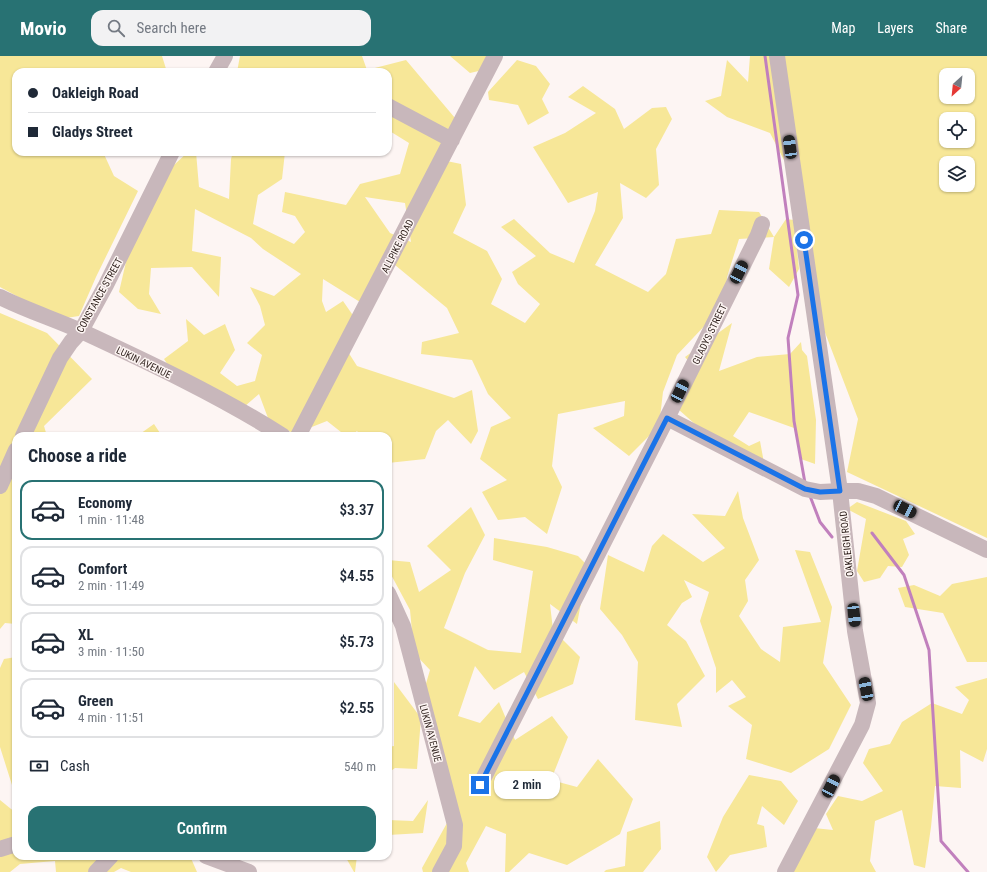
<!DOCTYPE html>
<meta charset="utf-8">
<style>
body{margin:0;font-family:"Roboto Condensed",sans-serif;background:#f2f2f3;color:#1f2937;height:100vh;display:flex;flex-direction:column;font-size:15px;white-space:nowrap}
*{box-sizing:border-box;margin:0}
p{font-size:13px;color:#747a83}
.icon{flex:none;width:22px;height:22px;fill:none;stroke:currentColor;stroke-width:2;stroke-linecap:round;stroke-linejoin:round}
.map{position:relative;flex:1;overflow:hidden}
.details{position:absolute;left:12px;top:376px;width:380px;height:428px;display:flex;flex-direction:column;background:#fff;border-radius:12px;box-shadow:0 1px 3px #0004}
.details>*{flex:none}
.hud{position:absolute;left:12px;top:12px;width:380px;height:88px;border-radius:12px;box-shadow:0 1px 3px #0004;display:grid;align-content:center;height:88px;padding:0 16px;background:#fff}
.needle{width:26px;rotate:207deg}
.controls{position:absolute;left:939px;top:12px;display:grid;gap:8px}
.controls a{display:grid;place-items:center;width:36px;height:36px;border-radius:8px;background:#fff;box-shadow:0 1px 3px #0004;font-size:20px}
.end{position:absolute;width:18px;height:18px;margin:-9px;border:5px solid #1a73e8;background:#fff;box-shadow:0 0 0 2px #fff}
.from{border-radius:50%}
.bubble{position:absolute;height:28px;border-radius:12px;background:#fff;box-shadow:0 1px 3px #0004;font-size:13px;font-weight:600;line-height:28px;text-align:center}
.car{position:absolute;width:12px;height:24px;margin:-12px -6px;border-radius:5px;box-shadow:0 0 3px 1px #0007;background:linear-gradient(#222 24%,#8ab4d8 0 40%,#222 0 76%,#8ab4d8 0 86%,#222 0)}
.hud b{display:flex;align-items:center;gap:14px;height:38px;font-size:15px}
.hud b+b{border-top:1px solid #e0e1e3}
.hud i{width:10px;height:10px;background:#1f2937}
ul{padding:0;list-style:none}
li{display:flex;align-items:center;gap:12px;height:60px;margin:0 8px 6px;padding:0 8px;border:2px solid #e0e1e3;border-radius:12px}
li div{flex:1}
li b{display:block;font-size:15px}
li em{font-style:normal;font-weight:600}
li.current{border-color:#287273}
li>.icon{width:36px;height:36px;stroke-width:1.5}
h2{padding:0 16px;font-size:18px;line-height:48px}
.pay{display:flex;align-items:center;gap:10px;height:44px;padding:0 16px;font-size:15px}
.pay p{margin-inline-start:auto}
.primary-button{display:flex;gap:8px;margin-top:auto;padding:8px 16px}
.primary-button a{flex:1;height:46px;border-radius:12px;background:#287273;color:#fff;font-size:16px;font-weight:600;line-height:46px;text-align:center}
header{display:flex;align-items:center;gap:24px;box-sizing:border-box;height:56px;padding:0 20px;background:#287273;color:#fff}
header strong{font-size:19px}
nav{display:flex;gap:22px;margin-inline-start:auto;font-size:14px}
.search{width:280px;height:36px;background:#f2f2f3;display:flex;align-items:center;gap:10px;box-sizing:border-box;padding:0 14px;border-radius:12px;color:#747a83;font-size:15px}
.map>svg:first-child{display:block}
.green{fill:#f7e798;fill-rule:evenodd}
.lines{fill:none;stroke-linecap:round;stroke-linejoin:round}
.stream{stroke:#c180bd;stroke-width:3}
.minor{stroke:#c8b7bb;stroke-width:16}
.route{stroke:#1a73e8;stroke-width:5}
.labels{text-anchor:middle;stroke-width:3;stroke-linejoin:round;paint-order:stroke}
.street-label{font-size:10px;fill:#2c1e1a;stroke:#fdf5f3}
</style>
<header>
<strong>Movio</strong>
<div class="search"><svg class="icon" aria-label="search" viewBox="0 0 24 24"><circle cx="10" cy="10" r="6"/><path d="M15 15l6 6"/></svg>Search here</div>
<nav><a>Map</a><a>Layers</a><a>Share</a></nav>
</header>
<div class="map">
<svg width="987" height="816" viewBox="0 0 987 816">
<rect width="100%" height="100%" fill="#fdf5f3"/>
<path class="green" d="M0,0H162L167,16H16V96H103L114,120L138,135L96,221L79,260L59,263L0,231Z
M240,0H362L367,14L406,4L455,62L437,103L461,108L466,149L453,177L487,195L502,223L491,248L525,267L540,248L518,228L512,216L536,200L501,171L514,163L550,197L574,207L595,155L598,136L568,147L533,91L565,77L596,57L568,41L583,30L615,53L624,73L652,52L666,51L672,63L656,93L659,129L646,142L620,127L623,162L595,209L648,236L666,218L676,183L711,178L719,154L759,156L774,181L786,163L794,164L799,213L789,231L769,213L774,181L739,183L727,221L726,247L677,299L663,336L659,370L629,400L593,372L624,360L625,345L558,358L552,410L562,431L547,478L525,461L498,464L482,436L507,424L480,403L491,371L511,362L488,338L472,304L421,298L422,286L459,277L447,252L395,209L368,251L323,223L322,245L326,256L343,245L361,271L343,288L357,310L454,342L472,334L478,375L471,388L448,364L436,375L425,403L388,407V380H361L357,375L351,380H346L327,365L294,378L268,362L259,338L244,351L170,312L164,303L188,285L186,263L204,279L225,268L235,294L220,317L237,330L255,325L262,299L247,287L265,269L260,250L250,231L274,240L301,218L263,193L251,182L195,153L192,195L221,201L219,241L192,211L151,212L149,238L161,258L138,253L119,236L132,180L161,121L188,96H196L199,131L229,143L231,103L233,96H285L282,123L258,139L253,168L294,188L305,176L295,160L282,156L285,136L346,149L360,128L400,118L409,87L388,74V16H259L258,12L244,16H237ZM365,141L405,147L411,186L390,177Z
M450,0H500L496,11L470,17Z
M750,0H779L786,108L770,77L727,61L705,45L721,40L727,4L748,26Z
M783,0H987V482L847,416L858,363L821,266ZM946,19H968V41H946ZM946,63H968V85H946ZM946,107H968V129H946Z
M517,4L536,10L550,28L542,43L549,57L528,69L518,49L489,44L488,36Z
M0,257L47,277L92,323L44,370L47,380H16V568L5,567L0,573Z
M732,267L719,315L757,301L790,298L801,286L802,294L807,300L816,364L815,408L801,403L794,372L749,356L733,380L749,390L760,385L764,407L714,385L678,353L696,314L685,301Z
M154,368L162,380H137Z
M738,435L743,462L759,504L745,524L748,545L739,560L761,593L780,606L783,571L821,566L795,494L810,496L832,551L823,607L851,649L829,693L791,717L746,703L752,669L728,650L746,641L732,624L716,637V612L700,565L709,536L684,524L692,541L682,547L667,569L686,585L705,620L677,648L682,671L635,664L638,606L622,579L600,553L608,499L644,516L652,490L663,478L703,506L725,492L692,458L725,460Z
M857,446L906,465L915,478L903,483L909,499L902,511L888,510L880,522L864,526L857,515L866,463L847,453Z
M471,451L485,479L465,517L444,572L488,594L521,597L533,515L493,504L494,482L547,491L578,500L588,510L577,568L550,548L553,574L580,601L573,628L538,643L524,616L494,634L475,610L458,660L480,667L499,646L515,684L552,660L568,681L551,724L577,731L598,703L633,743L620,778L567,809L529,797L509,816H505L506,778L486,770L466,807L469,816H423L422,812L457,749L425,631L430,614L414,597L410,554L388,513V504L410,506L419,536L451,514L427,490Z
M987,521V606H967L943,557L905,551L898,532L914,529L940,540L952,528Z
M16,601V729H12L0,691V612L4,603Z
M987,622V693L983,706L960,694L961,732L935,730L931,771L925,812L914,809L902,754L875,765L870,805L876,816H788L814,772L833,774L826,758L838,740L862,745L883,735L863,707L869,693L890,688L902,666L932,647L962,658L969,644L955,631Z
M394,626L421,662L417,713L395,712L388,717V691L394,690Z
M749,719L781,725L798,745L784,769L762,750L757,768L764,770L767,791L730,799L716,816L707,801L723,761Z
M0,744L16,757V800H190L197,816H131L121,812L114,816H56L55,805L20,808L10,816H0Z
M428,744L423,777L388,779V764L413,765Z
M660,765L661,793L643,816H604L606,814L625,810L627,776Z
M345,800H357L355,816H354Z"/>
<g class="lines">
<path class="stream" d="M765,0L798,239L788,282L794,365L805,427
M810,440L820,466L832,481
M872,477L904,519L929,594L941,785L968,816"/>
<path class="minor" d="M777,0L840,435L855,575L868,647L862,669L785,816
M216,16L225,0
M388,50L452,84
M0,241C26,254 54,263 81,275C148,306 220,340 283,380
M667,362L805,433L820,436L840,435H858L876,440L987,494
M23,380L60,302L71,286L81,275L106,229L172,96
M298,380L495,0
M0,430L16,394
M388,537L403,570L455,769L454,790L440,816
M480,729L667,362L758,179L762,168
M0,793L16,788
M206,800L249,816
M96,816L111,800"/>
</g>
<g class="lines">
<path class="route" d="M480,729L667,362L805,433L820,436L840,435L804,184"/>
</g>
<g class="labels">
<g class="street-label">
<text transform="translate(397 190) rotate(-63)" y="4">ALLPIKE ROAD</text>
<text transform="translate(99 239) rotate(-61)" y="4">CONSTANCE STREET</text>
<text transform="translate(709 278) rotate(-64)" y="4">GLADYS STREET</text>
<text transform="translate(144 306) rotate(26)" y="4">LUKIN AVENUE</text>
<text transform="translate(846 488) rotate(-96)" y="4">OAKLEIGH ROAD</text>
<text transform="translate(431 677) rotate(75)" y="4">LUKIN AVENUE</text>
</g>
</g>
</svg>
<div class="controls">
<a><svg class="needle" viewBox="-14 -14 28 28"><path d="M0-13l5 13h-10z" fill="#e53935"/><path d="M0 13l5-13h-10z" fill="#747a83"/></svg></a>
<a><svg class="icon" aria-label="locate" viewBox="0 0 24 24"><circle cx="12" cy="12" r="6"/><path d="M12 2v4M12 18v4M2 12h4M18 12h4"/></svg></a>
<a><svg class="icon" aria-label="layers" viewBox="0 0 24 24"><path d="M12 4l9 5-9 5-9-5zM3 14l9 5 9-5"/></svg></a>
</div>
<i class="end from" style="left:804px;top:184px"></i>
<i class="end" style="left:480px;top:729px"></i>
<div class="bubble" style="left:494px;top:715px;width:66px">2 min</div>
<i class="car" style="left:790px;top:91px;rotate:352deg"></i>
<i class="car" style="left:739px;top:216px;rotate:27deg"></i>
<i class="car" style="left:680px;top:335px;rotate:26deg"></i>
<i class="car" style="left:905px;top:453px;rotate:116deg"></i>
<i class="car" style="left:854px;top:559px;rotate:174deg"></i>
<i class="car" style="left:866px;top:633px;rotate:349deg"></i>
<i class="car" style="left:831px;top:730px;rotate:27deg"></i>
<div class="hud">
<b><i class="from"></i>Oakleigh Road</b>
<b><i></i>Gladys Street</b>
</div>
<section class="details">
<h2>Choose a ride</h2>
<ul>
<li class="current"><svg class="icon" aria-label="car" viewBox="0 0 24 24"><path d="M5 17H2v-5l4-1 3-4h7l3 4 3 1v5h-3M9 17h6M6 11h13"/><circle cx="7" cy="17" r="2"/><circle cx="17" cy="17" r="2"/></svg><div><b>Economy</b><p>1 min · 11:48</p></div><em>$3.37</em></li>
<li><svg class="icon" aria-label="car" viewBox="0 0 24 24"><path d="M5 17H2v-5l4-1 3-4h7l3 4 3 1v5h-3M9 17h6M6 11h13"/><circle cx="7" cy="17" r="2"/><circle cx="17" cy="17" r="2"/></svg><div><b>Comfort</b><p>2 min · 11:49</p></div><em>$4.55</em></li>
<li><svg class="icon" aria-label="car" viewBox="0 0 24 24"><path d="M5 17H2v-5l4-1 3-4h7l3 4 3 1v5h-3M9 17h6M6 11h13"/><circle cx="7" cy="17" r="2"/><circle cx="17" cy="17" r="2"/></svg><div><b>XL</b><p>3 min · 11:50</p></div><em>$5.73</em></li>
<li><svg class="icon" aria-label="car" viewBox="0 0 24 24"><path d="M5 17H2v-5l4-1 3-4h7l3 4 3 1v5h-3M9 17h6M6 11h13"/><circle cx="7" cy="17" r="2"/><circle cx="17" cy="17" r="2"/></svg><div><b>Green</b><p>4 min · 11:51</p></div><em>$2.55</em></li>
</ul>
<div class="pay"><svg class="icon" aria-label="cash" viewBox="0 0 24 24"><path d="M3 7h18v10H3z"/><circle cx="12" cy="12" r="2"/></svg>Cash<p>540 m</p></div>
<div class="primary-button"><a>Confirm</a></div>
</section>
</div>
